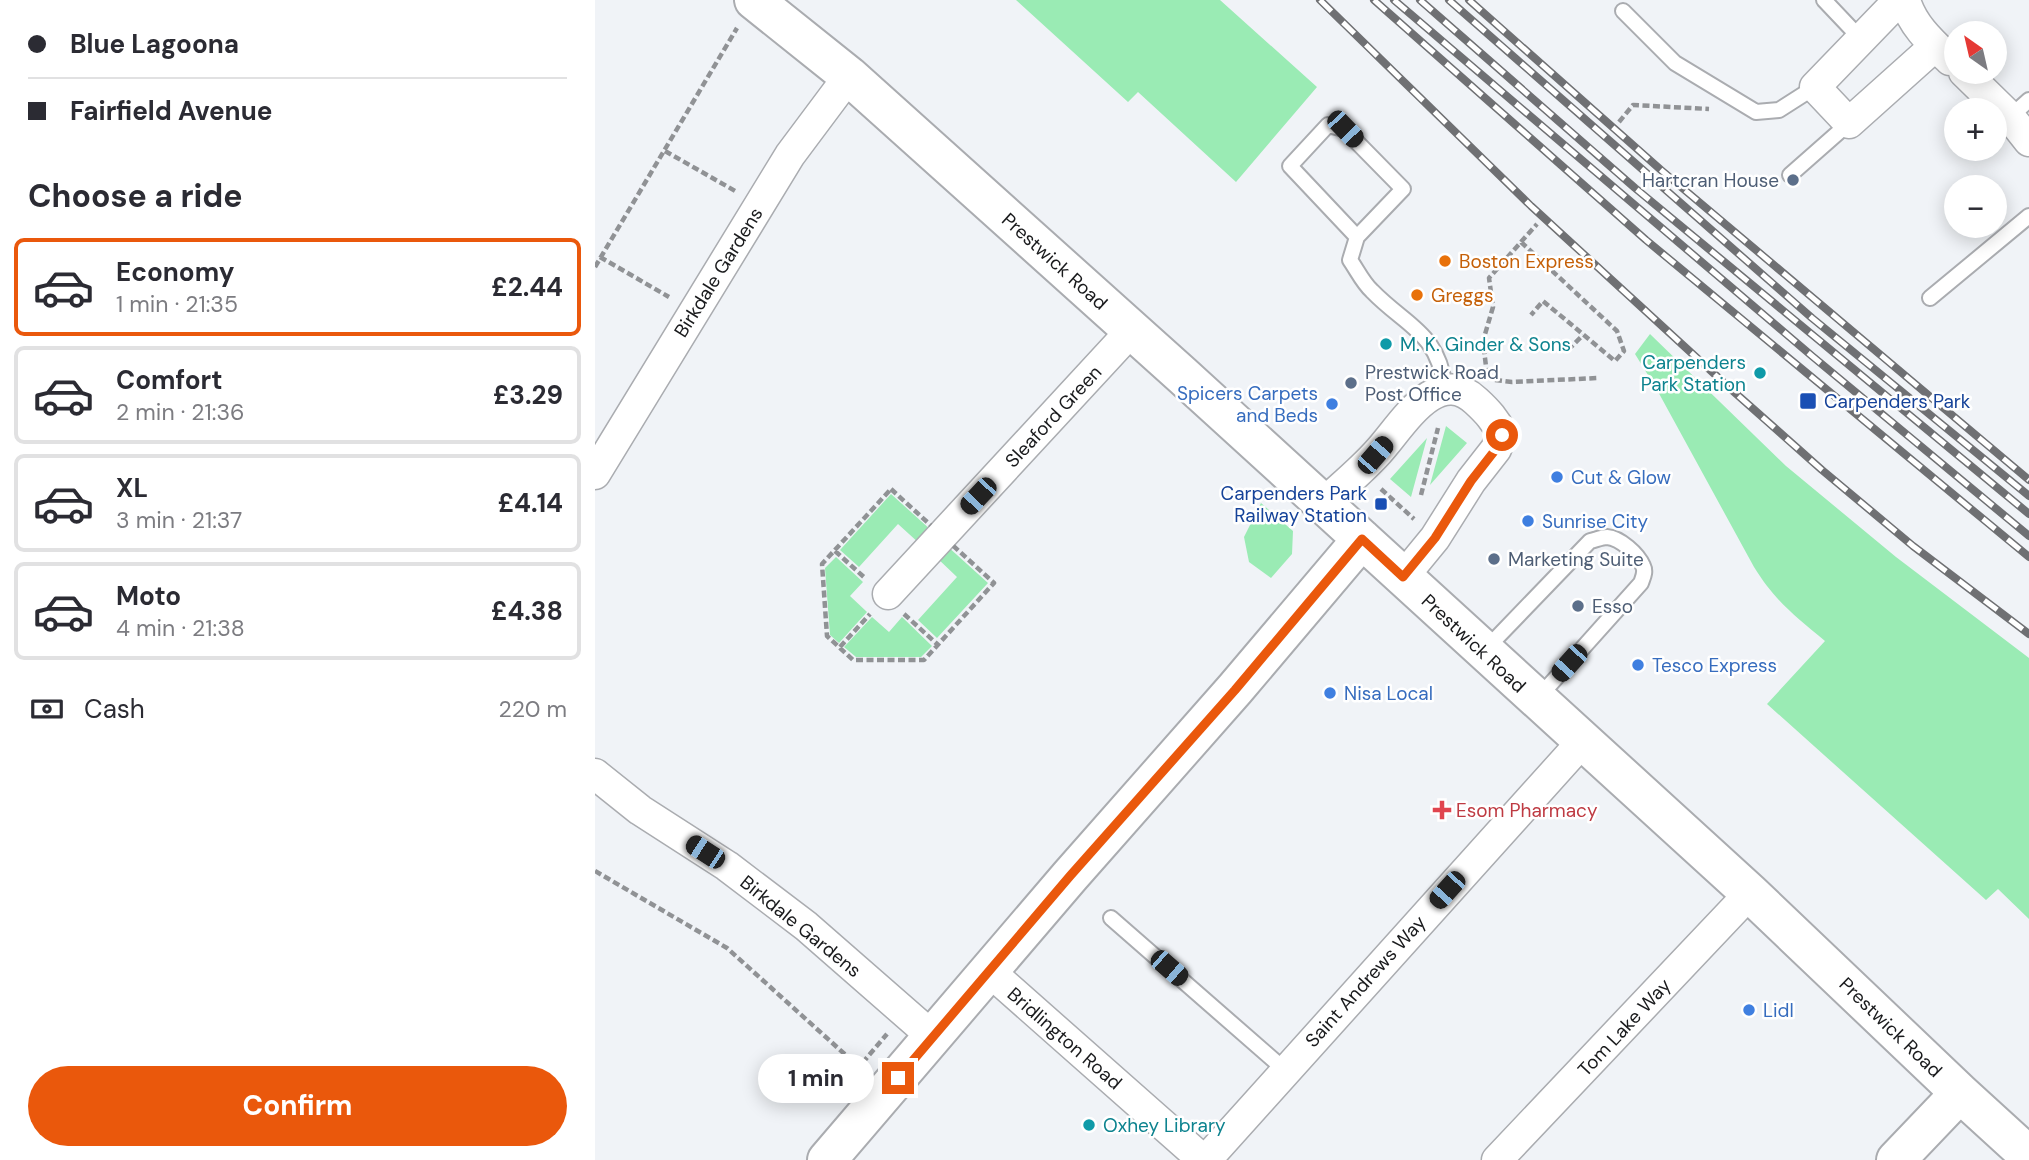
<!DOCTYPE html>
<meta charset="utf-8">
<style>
body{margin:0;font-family:"DM Sans",sans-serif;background:#f7f7f7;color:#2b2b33;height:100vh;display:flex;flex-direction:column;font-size:26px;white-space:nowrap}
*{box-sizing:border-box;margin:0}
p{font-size:23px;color:#7c7c81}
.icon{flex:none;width:38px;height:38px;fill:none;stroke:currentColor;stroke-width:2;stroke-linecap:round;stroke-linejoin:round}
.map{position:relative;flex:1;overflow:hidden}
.panel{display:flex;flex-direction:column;background:#fff;width:595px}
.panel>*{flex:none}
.banner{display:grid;align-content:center;height:154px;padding:0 28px;background:#fff}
.needle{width:46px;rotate:326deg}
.buttons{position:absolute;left:1349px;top:21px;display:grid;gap:14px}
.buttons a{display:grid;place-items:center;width:63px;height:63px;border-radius:50%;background:#fff;box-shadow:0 4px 18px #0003;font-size:35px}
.end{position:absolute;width:32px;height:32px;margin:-16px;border:9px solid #ea580c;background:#fff;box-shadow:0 0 0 4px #fff}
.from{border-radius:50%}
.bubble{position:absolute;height:49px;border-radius:24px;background:#fff;box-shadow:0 4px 18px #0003;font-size:23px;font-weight:700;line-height:49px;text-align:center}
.car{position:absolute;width:21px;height:42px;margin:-21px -10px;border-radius:9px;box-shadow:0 0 5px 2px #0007;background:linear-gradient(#222 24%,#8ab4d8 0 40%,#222 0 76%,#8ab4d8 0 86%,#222 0)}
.banner b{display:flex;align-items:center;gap:24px;height:66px;font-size:26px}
.banner b+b{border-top:2px solid #e1e1e2}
.banner i{width:18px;height:18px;background:#2b2b33}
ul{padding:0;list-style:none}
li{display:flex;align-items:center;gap:21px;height:98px;margin:0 14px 10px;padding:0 14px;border:4px solid #e1e1e2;border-radius:10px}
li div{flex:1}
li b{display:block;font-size:26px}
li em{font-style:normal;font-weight:700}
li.active{border-color:#ea580c}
li>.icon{width:63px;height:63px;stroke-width:1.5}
h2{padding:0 28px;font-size:32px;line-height:84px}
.pay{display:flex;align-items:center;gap:18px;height:77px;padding:0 28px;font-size:26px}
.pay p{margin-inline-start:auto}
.action{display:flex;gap:14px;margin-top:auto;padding:14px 28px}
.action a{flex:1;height:80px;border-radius:42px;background:#ea580c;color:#fff;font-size:28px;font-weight:700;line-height:80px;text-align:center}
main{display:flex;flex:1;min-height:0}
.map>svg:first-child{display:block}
.green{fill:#9aebb4}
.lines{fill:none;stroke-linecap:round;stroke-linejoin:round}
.lane-casing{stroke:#aaacb0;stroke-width:18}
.street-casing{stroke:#aaacb0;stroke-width:33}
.secondary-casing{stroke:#aaacb0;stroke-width:42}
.path{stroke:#909295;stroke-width:4.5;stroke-dasharray:7 3.5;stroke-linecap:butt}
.lane{stroke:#fff;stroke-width:14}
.street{stroke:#fff;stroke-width:30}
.secondary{stroke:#fff;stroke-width:38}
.rail-casing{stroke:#6f7073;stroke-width:8}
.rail{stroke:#fff;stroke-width:5;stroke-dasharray:16;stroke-linecap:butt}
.route{stroke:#ea580c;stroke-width:9}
.service-dot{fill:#5c6f8a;stroke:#fff;stroke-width:2.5}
.food-dot{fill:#e8710a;stroke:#fff;stroke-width:2.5}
.culture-dot{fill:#0f9aa8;stroke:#fff;stroke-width:2.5}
.transit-dot{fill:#1a4fb4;stroke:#fff;stroke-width:2.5}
.shop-dot{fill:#3f7fe0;stroke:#fff;stroke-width:2.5}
.health-dot{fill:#e0444e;stroke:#fff;stroke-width:2.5}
.labels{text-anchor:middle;stroke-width:5;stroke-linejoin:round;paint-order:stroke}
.service-label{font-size:19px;fill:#4e5e75;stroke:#fff;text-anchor:start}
.street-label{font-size:19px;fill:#191a1c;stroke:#fff}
.food-label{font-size:19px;fill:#c56008;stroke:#fff;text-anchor:start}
.culture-label{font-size:19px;fill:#0d838f;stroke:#fff;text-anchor:start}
.shop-label{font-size:19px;fill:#366cbe;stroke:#fff;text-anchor:start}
.transit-label{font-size:19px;fill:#164399;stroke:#fff;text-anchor:start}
.health-label{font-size:19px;fill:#be3a42;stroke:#fff;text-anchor:start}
</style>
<main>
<section class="panel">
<div class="banner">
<b><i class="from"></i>Blue Lagoona</b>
<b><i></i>Fairfield Avenue</b>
</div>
<h2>Choose a ride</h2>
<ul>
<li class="active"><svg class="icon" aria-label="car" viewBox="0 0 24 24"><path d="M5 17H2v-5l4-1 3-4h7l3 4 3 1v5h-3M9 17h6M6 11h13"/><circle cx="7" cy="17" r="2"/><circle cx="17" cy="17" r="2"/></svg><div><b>Economy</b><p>1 min · 21:35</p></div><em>£2.44</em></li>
<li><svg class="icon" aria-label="car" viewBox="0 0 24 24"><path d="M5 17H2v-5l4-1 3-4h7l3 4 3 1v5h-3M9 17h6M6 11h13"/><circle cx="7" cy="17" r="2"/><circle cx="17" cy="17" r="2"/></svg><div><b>Comfort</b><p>2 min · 21:36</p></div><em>£3.29</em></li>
<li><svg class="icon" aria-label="car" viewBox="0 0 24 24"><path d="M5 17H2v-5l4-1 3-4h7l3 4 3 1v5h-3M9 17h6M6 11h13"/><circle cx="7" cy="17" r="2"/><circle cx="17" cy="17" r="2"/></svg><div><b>XL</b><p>3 min · 21:37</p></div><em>£4.14</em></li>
<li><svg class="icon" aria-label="car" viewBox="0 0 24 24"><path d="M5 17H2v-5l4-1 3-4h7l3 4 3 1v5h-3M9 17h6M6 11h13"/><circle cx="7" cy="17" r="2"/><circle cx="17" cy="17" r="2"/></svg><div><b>Moto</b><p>4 min · 21:38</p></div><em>£4.38</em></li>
</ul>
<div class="pay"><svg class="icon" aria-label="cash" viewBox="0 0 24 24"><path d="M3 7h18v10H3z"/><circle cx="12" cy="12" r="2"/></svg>Cash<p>220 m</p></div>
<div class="action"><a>Confirm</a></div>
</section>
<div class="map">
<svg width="1434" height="1160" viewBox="0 0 1434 1160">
<rect width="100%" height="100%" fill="#f0f3f7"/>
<path class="green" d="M421,0H625L722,87L641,182L543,92L533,102Z
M1055,334L1191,466L1301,557L1434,658V919L1403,889L1391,900L1172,704L1230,641C1200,616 1180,601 1159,567L1061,388L1040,354Z
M851,426L872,443L835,485Z
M832,438L816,497L795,479Z
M296,494L337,531L325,544L303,524L264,567L245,550Z
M666,503L698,531L697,554L676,578L654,562L649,537Z
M351,545L393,583L342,638L323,620L362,577L341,557Z
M241,557L268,582L255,596L272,612L244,643L235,635L230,568Z
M277,617L294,632L307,617L337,646L326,657H261L249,647Z"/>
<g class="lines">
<defs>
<path id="lane" d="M1229,0L1266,39
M1028,11L1080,63L1161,112L1184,110L1220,87
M1415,117L1434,100
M1195,175L1254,123
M762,237L808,189L749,129L733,125L695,166L762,237L755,260C762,270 768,283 777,291C812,327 843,332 850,388
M1335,298L1434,216
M890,650L995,541C1000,540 1007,537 1012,537C1025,538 1043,554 1048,566C1051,572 1048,577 1046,583L943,698
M516,918L690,1070"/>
<path id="street" d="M1304,0L1220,87L1254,123L1340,46
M1310,0C1317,25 1336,42 1355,60
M1369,72L1415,117L1434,141
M0,474L195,155L254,76
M728,504C746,487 766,471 783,452C807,426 841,364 881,401C893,412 900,420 907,434L901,449L876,481L840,538L808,577
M293,594L537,330
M0,774L45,810L132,866L211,926L338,1037
M394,971L608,1160
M611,1160L987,742
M902,1160L1155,893"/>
<path id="secondary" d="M159,0L254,76L587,375L1155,893L1365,1093L1434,1156
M232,1160L475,876L640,689L767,539
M1301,1160L1365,1093"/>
</defs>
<use href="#lane" class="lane-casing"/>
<use href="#street" class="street-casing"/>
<use href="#secondary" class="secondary-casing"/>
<path class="path" d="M1024,122L1038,105L1114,109
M70,151L142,192
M926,242L1022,331L1029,351L1020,361L948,301L936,315
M5,257L74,297
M0,267L142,28
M973,350L988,335
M892,375L888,341L898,307L894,278L942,224
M900,380L917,382L1003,378
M296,489L399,583L329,660H258L232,636L227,564Z
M786,489L819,519
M826,495L843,428
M240,551L270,578
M309,614L342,644
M245,647L275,614
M0,871L132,948L264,1067L292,1034"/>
<use href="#lane" class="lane"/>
<use href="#street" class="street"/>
<use href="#secondary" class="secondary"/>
<defs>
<path id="rail" d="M725,0L936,206L1138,391L1227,470L1318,546L1434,634
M779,0L1051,240L1434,557
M799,0L1217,356L1434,536
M825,0L1040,188L1434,514
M854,0L1217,318L1434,496
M874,0L1066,170L1434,480"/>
</defs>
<use href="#rail" class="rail-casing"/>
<use href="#rail" class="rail"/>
</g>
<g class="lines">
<path class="route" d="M303,1078L475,876L640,690L767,539L808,577L840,538L876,481L901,449L907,435"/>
</g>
<g class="service-dot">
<circle cx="1198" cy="180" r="7"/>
<circle cx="756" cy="383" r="7"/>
<circle cx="899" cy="559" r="7"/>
<circle cx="983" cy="606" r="7"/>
</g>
<g class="food-dot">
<circle cx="850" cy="261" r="7"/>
<circle cx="822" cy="295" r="7"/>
</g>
<g class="culture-dot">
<circle cx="791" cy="344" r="7"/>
<circle cx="1165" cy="373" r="7"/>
<circle cx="494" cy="1125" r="7"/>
</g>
<g class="transit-dot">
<rect x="1204" y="392" width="18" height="18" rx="3.5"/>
<rect x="779" y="497" width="14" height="14" rx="3.5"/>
</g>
<g class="shop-dot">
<circle cx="737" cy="404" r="7"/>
<circle cx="962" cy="477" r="7"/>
<circle cx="933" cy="521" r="7"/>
<circle cx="1043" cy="665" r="7"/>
<circle cx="735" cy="693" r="7"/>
<circle cx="1154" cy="1010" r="7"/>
</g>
<path class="health-dot" d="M843.5 799.5h7v7h7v7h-7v7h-7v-7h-7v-7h7z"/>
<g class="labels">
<g class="service-label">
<text x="1184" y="187" text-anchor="end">Hartcran House</text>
<text x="770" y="379">Prestwick Road<tspan x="770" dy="22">Post Office</tspan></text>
<text x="913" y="566">Marketing Suite</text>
<text x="997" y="613">Esso</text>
</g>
<g class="street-label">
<text transform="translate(460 261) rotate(42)" y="7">Prestwick Road</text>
<text transform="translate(123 272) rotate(-58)" y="7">Birkdale Gardens</text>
<text transform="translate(458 416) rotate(-47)" y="7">Sleaford Green</text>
<text transform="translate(879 643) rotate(43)" y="7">Prestwick Road</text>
<text transform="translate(206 926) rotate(39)" y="7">Birkdale Gardens</text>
<text transform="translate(770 981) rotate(-48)" y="7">Saint Andrews Way</text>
<text transform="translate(1029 1027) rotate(-47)" y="7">Tom Lake Way</text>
<text transform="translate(1296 1027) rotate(44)" y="7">Prestwick Road</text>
<text transform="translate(470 1038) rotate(41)" y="7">Bridlington Road</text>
</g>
<g class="food-label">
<text x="864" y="268">Boston Express</text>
<text x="836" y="302">Greggs</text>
</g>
<g class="culture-label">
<text x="805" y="351">M. K. Ginder &amp; Sons</text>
<text x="1151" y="369" text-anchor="end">Carpenders<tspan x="1151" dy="22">Park Station</tspan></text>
<text x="508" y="1132">Oxhey Library</text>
</g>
<g class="shop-label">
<text x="723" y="400" text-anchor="end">Spicers Carpets<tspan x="723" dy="22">and Beds</tspan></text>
<text x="976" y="484">Cut &amp; Glow</text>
<text x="947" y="528">Sunrise City</text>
<text x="1057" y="672">Tesco Express</text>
<text x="749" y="700">Nisa Local</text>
<text x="1168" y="1017">Lidl</text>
</g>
<g class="transit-label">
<text x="1229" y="408">Carpenders Park</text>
<text x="772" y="500" text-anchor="end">Carpenders Park<tspan x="772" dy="22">Railway Station</tspan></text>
</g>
<g class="health-label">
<text x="861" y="817">Esom Pharmacy</text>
</g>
</g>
</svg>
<div class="buttons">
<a><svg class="needle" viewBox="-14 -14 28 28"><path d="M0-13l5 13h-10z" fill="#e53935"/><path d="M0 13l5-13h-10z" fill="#7c7c81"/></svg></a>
<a>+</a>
<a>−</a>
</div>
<i class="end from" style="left:907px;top:435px"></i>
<i class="end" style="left:303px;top:1078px"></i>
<div class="bubble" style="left:163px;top:1054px;width:116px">1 min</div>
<i class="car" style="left:750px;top:129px;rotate:136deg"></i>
<i class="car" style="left:780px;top:455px;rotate:41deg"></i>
<i class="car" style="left:383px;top:496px;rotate:223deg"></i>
<i class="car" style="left:974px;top:663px;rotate:222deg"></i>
<i class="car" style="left:110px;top:852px;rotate:303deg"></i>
<i class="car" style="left:852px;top:890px;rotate:222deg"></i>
<i class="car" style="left:574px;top:968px;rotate:131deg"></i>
</div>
</main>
